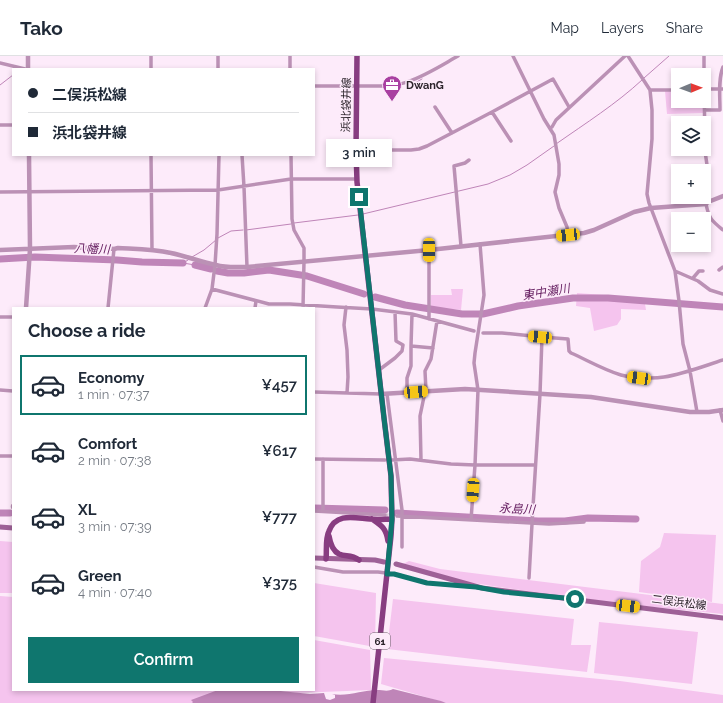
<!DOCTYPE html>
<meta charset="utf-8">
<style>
body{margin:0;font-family:Raleway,"Noto Sans JP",sans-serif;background:#f2f2f3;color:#1f2937;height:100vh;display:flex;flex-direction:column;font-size:15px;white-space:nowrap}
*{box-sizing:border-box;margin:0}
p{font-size:13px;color:#747a83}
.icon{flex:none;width:22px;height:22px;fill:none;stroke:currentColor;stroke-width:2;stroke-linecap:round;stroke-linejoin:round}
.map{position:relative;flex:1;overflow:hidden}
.side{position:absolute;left:12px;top:251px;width:303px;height:384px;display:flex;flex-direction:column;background:#fff;border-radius:0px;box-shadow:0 2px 6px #0003}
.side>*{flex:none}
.top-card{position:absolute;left:12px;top:12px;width:303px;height:88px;border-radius:0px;box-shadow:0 2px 6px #0003;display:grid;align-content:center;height:88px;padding:0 16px;background:#fff}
.needle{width:26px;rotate:89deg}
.controls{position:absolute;left:671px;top:12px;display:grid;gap:8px}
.controls a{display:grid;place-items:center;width:40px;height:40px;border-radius:0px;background:#fff;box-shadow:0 2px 6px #0003;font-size:20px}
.end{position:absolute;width:18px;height:18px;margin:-9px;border:5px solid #0f766e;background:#fff;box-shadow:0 0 0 2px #fff}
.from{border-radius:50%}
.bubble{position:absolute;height:28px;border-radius:0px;background:#fff;box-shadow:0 2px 6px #0003;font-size:13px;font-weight:600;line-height:28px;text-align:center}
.car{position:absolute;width:12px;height:24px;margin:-12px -6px;border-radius:5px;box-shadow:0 0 3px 1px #0007;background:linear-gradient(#f5c518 24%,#345 0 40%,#f5c518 0 76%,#345 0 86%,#f5c518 0)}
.top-card b{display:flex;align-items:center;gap:14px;height:38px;font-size:15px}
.top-card b+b{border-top:1px solid #e0e1e3}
.top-card i{width:10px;height:10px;background:#1f2937}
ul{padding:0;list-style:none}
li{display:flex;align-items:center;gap:12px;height:60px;margin:0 8px 6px;padding:0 8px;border:2px solid transparent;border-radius:0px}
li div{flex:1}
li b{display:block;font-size:15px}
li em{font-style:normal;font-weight:600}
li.current{border-color:#0f766e}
li>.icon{width:36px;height:36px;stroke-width:1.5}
h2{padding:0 16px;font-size:18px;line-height:48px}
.cta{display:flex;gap:8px;margin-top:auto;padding:8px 16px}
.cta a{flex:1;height:46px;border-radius:0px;background:#0f766e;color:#fff;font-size:16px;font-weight:600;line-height:46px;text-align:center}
header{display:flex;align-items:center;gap:24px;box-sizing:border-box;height:56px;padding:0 20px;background:#fff;border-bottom:1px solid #e0e1e3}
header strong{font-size:19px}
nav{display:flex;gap:22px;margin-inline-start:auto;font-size:14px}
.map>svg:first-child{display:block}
.green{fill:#f5c4ee}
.water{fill:#bf85b8}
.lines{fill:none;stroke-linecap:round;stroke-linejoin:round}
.stream{stroke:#bf85b8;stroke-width:1}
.river{stroke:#bf85b8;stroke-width:7}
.minor-tunnel{stroke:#d3c3d0;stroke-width:3.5;stroke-dasharray:3.5 2;stroke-linecap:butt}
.minor{stroke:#bb91b5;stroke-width:3.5}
.tertiary{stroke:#bb91b5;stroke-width:4.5}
.secondary{stroke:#9e6197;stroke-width:5}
.primary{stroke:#883d81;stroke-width:5.5}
.route{stroke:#0f766e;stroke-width:5}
.labels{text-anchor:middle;stroke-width:3;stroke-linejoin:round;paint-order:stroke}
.shield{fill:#fdebfa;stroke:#6a5f68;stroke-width:1}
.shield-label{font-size:10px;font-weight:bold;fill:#2b232a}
.poi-label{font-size:11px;font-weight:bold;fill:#2b232a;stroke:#fdebfa;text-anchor:start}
.street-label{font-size:11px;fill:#2b232a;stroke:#fdebfa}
.water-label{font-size:12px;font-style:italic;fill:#692364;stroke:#fdebfa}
</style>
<header>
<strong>Tako</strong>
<nav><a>Map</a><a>Layers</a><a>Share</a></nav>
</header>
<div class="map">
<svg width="723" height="647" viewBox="0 0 723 647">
<rect width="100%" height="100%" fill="#fdebfa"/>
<path class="green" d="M665,35H678V45H703L704,57L667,58Z
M451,233H463L461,254L431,251V239H452Z
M577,237L644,242L646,254L621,253V263L617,269L594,275L590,252L576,250Z
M664,477L716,479L712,546L639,536L641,505L660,491Z
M0,485L13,486V537H0Z
M409,505L440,513L723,548V558L623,548L499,531L467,526L403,508Z
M314,527L376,537L375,591L314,580Z
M0,540L13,541V634H228L206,647H0Z
M393,543L574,563L571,589H591L587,616L387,593Z
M599,566L698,576L692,628L594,617Z
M314,584L370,594L371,634L297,637L269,634H314Z
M384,602L620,625L723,639V647H446L381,628Z"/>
<path class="water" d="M393,633L441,645L446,647H192L193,646L191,644L218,634H271L310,638L324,637L326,643L330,644L335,642V639L332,638C347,641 363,634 377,634C383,634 388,636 393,633Z"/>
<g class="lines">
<path class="stream" d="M644,22L669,0
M413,28L422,23
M0,29L13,19
M556,88C586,67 616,48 642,24
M363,158L488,128L510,119L527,109L554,90
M294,167L358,159
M246,174L291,168
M218,182L231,175L243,174
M192,201L204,194L216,184
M188,204L183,207L195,209"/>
<path class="river" d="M0,203L35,201L117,204L142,206L183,207
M195,209L211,213
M217,215L228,217H244L269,214L307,220L364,238
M375,241L405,249L462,258H483L518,250L573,242H608L723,251
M314,452L385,454
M0,457H10
M397,457L538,465H565L588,462L636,463"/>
<path class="minor-tunnel" d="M385,459L397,460"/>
<path class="minor" d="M151,0V13
M218,0V13
M290,0V13
M513,0L544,63L554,79L559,108V119L555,136L559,152L567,171L568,179
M628,0L650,34L652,54V83L647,138L649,147L675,215L679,245L683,288L690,315L697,356
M704,0V19
M0,7L25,13
M704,21L705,95L707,109L708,146
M314,30H389C395,29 402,28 407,26C425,20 442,9 458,0
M704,33H723
M650,34H678
M435,51L452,77
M705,54H720C720,40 718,24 723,11
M492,56L511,85
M0,69H13
M550,72L552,71L556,64L625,0
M356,94H411L419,93L427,90L492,56L553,23L569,51
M151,99L152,194
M242,99L244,131L247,211
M291,99L292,163L294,174L304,192V205L303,252
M0,136L218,134L291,123H357
M706,148C709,163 712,165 723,174
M461,190L454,110L465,107L469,104
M719,214L723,211
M675,215L698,225L710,234L723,238
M693,222L699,215H703
M212,233L269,248H290L337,251L372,253L412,258L474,275
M346,251L344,269L347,294L348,321L347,337
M108,252L114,193
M205,252L212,233L215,209L217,178L219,99
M255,252L256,245
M0,261H13
M429,263V194
M483,277H502L542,281L540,338L532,467
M542,281L568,283L569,295L571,297C587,304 604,314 621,319C632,322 653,323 664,321C684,318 704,310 723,304
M411,290L433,292
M379,314L395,302L402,295L403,289L396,285L395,256
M0,334L13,335
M426,335L425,315L431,303L437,265
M314,336L381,338
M407,337V322L411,310V290L412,258
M387,338L402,454V491
M720,354L723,365
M0,400H13
M314,403L385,404
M392,404L410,403L451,408L475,409H535
M421,404L420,360L425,336
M314,455L385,459
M323,455V403
M397,460L549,468L584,466
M471,464L475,409L478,334L474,307L475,297L484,239L480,188
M314,511L343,516H378L394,518L427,527L473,531
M529,522L532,468"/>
<path class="tertiary" d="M28,0V13
M0,194L74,191L88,192H105L114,193L118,192C135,193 153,193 171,197C186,200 201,206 216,209C226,212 237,211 247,211L429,194L584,177L594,174L634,156L651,152L706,148L708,146L723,140
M26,252L30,193L29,99
M381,338L465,333L591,341L690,356H709L723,354
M13,450V451"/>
<path class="secondary" d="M0,471L13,472
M314,502L375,504L384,506
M396,508L482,532L723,562"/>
<path class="primary" d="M357,0L356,94L357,126L384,362L391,420L392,463L391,480L373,647
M372,463C382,470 386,472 388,485
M329,480C330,486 333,495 339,498C346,501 351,498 359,504
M326,503C327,495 325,483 329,475C336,456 355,462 370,463C378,464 385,463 392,463"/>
</g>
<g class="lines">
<path class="route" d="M359,141L384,362L391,420L392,463L387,518H394L427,527L476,531L504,536L575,543"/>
</g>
<defs>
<symbol id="office-pin" viewBox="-11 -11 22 30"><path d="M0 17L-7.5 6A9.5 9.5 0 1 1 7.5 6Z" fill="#a940a1" stroke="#fdebfa"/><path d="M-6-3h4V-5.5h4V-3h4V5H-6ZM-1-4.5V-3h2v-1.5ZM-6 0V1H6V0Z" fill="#fff"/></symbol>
</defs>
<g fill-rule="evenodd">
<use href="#office-pin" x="381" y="18" width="22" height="30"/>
</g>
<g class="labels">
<rect class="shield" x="370" y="577" width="20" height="16" rx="3"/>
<g class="shield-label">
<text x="380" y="589">61</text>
</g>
<g class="poi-label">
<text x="406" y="33">DwanG</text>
</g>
<g class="street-label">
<text transform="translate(346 49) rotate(-89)" y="4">浜北袋井線</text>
<text transform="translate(679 546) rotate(7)" y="4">二俣浜松線</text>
</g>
<g class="water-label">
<text transform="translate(92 193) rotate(2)" y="4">八幡川</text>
<text transform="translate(546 236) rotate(-9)" y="4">東中瀬川</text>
<text transform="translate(517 453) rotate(3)" y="4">永島川</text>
</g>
</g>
</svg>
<div class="controls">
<a><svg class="needle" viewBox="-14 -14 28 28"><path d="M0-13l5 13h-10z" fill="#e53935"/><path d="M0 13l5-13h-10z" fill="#747a83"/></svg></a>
<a><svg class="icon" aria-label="layers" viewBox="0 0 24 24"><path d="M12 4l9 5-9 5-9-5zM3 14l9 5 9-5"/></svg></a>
<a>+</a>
<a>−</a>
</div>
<i class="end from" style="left:575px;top:543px"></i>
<i class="end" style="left:359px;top:141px"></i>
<div class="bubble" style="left:326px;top:83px;width:66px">3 min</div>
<i class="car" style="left:568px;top:179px;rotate:264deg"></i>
<i class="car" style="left:429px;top:194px;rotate:180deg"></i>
<i class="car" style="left:540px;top:281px;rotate:275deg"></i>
<i class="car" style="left:639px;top:322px;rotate:278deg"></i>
<i class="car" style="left:416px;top:336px;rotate:86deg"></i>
<i class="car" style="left:473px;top:434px;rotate:184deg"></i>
<i class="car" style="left:628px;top:550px;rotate:97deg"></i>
<div class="top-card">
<b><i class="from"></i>二俣浜松線</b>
<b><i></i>浜北袋井線</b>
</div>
<section class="side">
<h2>Choose a ride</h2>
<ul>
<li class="current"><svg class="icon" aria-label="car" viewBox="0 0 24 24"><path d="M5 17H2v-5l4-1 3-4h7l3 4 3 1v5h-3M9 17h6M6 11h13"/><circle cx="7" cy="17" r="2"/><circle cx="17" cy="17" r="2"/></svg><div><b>Economy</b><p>1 min · 07:37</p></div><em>¥457</em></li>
<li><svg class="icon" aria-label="car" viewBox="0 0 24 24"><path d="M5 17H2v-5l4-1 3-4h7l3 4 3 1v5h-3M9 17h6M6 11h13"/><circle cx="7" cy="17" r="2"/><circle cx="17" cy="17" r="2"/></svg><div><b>Comfort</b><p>2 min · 07:38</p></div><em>¥617</em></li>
<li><svg class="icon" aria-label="car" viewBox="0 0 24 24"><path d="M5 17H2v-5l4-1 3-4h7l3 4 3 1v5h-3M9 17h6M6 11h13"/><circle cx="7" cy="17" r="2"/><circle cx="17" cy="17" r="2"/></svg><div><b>XL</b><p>3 min · 07:39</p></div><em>¥777</em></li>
<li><svg class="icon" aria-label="car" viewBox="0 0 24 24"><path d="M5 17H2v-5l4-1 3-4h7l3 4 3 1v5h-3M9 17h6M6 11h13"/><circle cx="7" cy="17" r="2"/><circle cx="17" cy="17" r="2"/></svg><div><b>Green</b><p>4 min · 07:40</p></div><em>¥375</em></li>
</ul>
<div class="cta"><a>Confirm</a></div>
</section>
</div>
